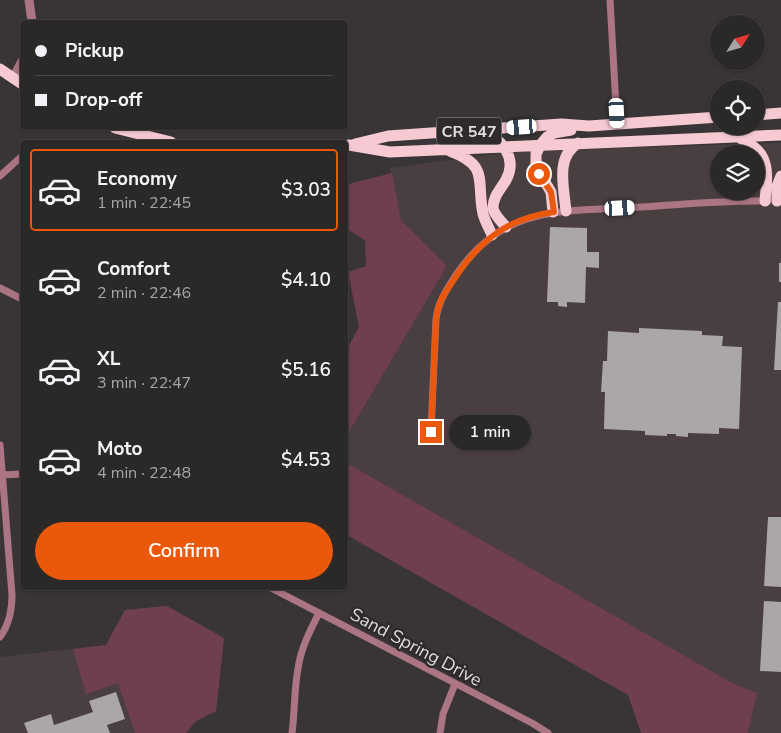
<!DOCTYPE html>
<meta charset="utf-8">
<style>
body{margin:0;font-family:"Nunito Sans",sans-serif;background:#333030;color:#f1f3f6;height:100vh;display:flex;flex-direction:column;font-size:19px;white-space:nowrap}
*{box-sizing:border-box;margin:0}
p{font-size:16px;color:#a6a6a8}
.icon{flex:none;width:28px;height:28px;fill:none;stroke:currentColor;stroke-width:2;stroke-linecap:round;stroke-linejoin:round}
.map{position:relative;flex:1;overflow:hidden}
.side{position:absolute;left:20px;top:140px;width:328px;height:450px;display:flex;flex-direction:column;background:#2b2828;border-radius:5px;box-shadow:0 1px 4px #0004,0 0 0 1px #474445}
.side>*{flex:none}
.hud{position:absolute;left:20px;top:20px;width:328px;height:110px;border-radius:5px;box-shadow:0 1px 4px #0004,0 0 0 1px #474445;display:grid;align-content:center;height:110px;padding:0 15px;background:#2b2828}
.needle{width:32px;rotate:53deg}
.controls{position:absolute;left:710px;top:15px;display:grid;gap:10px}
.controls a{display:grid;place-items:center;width:55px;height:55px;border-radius:50%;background:#2b2828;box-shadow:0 1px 4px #0004,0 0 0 1px #474445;font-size:25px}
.end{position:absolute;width:22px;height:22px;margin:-11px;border:6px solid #ea580c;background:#fff;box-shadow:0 0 0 2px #fff}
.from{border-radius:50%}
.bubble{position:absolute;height:35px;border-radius:18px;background:#2b2828;box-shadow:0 1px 4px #0004,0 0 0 1px #474445;font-size:16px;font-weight:600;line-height:35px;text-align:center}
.car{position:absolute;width:15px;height:30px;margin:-15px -8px;border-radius:6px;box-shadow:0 0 4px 1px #0007;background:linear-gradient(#fff 24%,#345 0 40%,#fff 0 76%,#345 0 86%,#fff 0)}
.hud b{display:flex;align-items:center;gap:18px;height:48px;font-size:19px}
.hud b+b{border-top:1px solid #474445}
.hud i{width:12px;height:12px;background:#f1f3f6}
ul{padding:9px 0 0;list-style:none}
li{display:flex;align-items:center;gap:15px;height:82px;margin:0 10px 8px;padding:0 5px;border:2px solid transparent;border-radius:5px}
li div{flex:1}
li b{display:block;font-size:19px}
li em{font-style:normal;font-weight:600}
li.current{border-color:#ea580c}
li>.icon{width:45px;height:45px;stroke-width:1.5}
.cta{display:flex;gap:10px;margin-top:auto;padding:10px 15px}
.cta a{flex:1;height:58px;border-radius:30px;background:#ea580c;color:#fff;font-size:20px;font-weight:600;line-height:58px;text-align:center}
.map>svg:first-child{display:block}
.built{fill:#493f41;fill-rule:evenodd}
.green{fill:#703f4d}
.building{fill:#aba7a8}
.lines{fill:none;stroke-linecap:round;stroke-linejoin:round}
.minor{stroke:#ab7583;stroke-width:7}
.tertiary{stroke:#ab7583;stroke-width:9}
.primary{stroke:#f6c9d3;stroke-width:11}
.route{stroke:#ea580c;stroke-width:6}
.labels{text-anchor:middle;stroke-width:5;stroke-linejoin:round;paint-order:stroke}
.shield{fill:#2f2b2c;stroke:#aaa7a7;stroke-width:1}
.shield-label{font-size:16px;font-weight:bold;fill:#dedcdc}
.street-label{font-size:18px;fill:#dedcdc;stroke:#2f2b2c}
</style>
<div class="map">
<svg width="781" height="733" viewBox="0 0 781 733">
<rect width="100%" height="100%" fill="#393536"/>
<path class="built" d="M781,143V733H748L757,693L734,684L345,462V439L447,266L401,220L390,168L517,151ZM719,154H756V191H719Z
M167,606L224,638L216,711L196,721L186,733H0V657L106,645L125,610Z"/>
<path class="green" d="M392,173L401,220L447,266L345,439V353L359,327L348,272L366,266L365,240L345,228V185Z
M345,462L734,684L757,693L748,733H641L628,695L345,534Z
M167,606L224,638L216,711L196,721L186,733H135L118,683L86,694L73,649L106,645L125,610Z"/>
<path class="building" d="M550,227L587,228V252H599V268L586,267L585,303L567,302V307L558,306V302H547Z
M779,263H781V282H779Z
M778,302H781V370H774Z
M639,328L702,331V335L723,336L722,346L742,347L739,429L719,428V434L688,433V437L676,436V434H667V436L645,435V431L604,429L605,392H601L603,361H607L608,331L639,333Z
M768,517H781V587L764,586Z
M764,601L781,602V672L760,671Z
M116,692L125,719L107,725L110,733H28L24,723L51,714L54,725L93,712L89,701Z"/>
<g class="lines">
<path class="minor" d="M610,0L617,124
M0,176L22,156
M0,288L22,299
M431,432L436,319C438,302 447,289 456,275C504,203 566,212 642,207C684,204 726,200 768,201
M0,445L12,595C12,610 9,625 0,637
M2,475L22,474
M271,588L532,723L548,733
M292,733C295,710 294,686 299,663C302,646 311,629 319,613
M440,733L443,714L455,684"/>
<path class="tertiary" d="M29,0L32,22
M13,78L22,61"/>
<path class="primary" d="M0,69L22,84
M756,115L781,113
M731,126C733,140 757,143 763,158C769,171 766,187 765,201
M115,128L171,142
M483,130C502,140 518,158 506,180C501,189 493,196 493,208C494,215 501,221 506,227
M355,144L388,136L561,124L589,126L719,117
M349,145L390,152L781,135
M450,151C490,166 476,180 483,214C485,221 489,228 492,235
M777,201V186L781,176
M566,211C564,188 555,157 578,143
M553,212L551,192L536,167V154L541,144L547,137L554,133L571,130"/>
</g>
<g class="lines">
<path class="route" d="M431,432L436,319C438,302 446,291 455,278C479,241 508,218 554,212L551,192L539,174"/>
</g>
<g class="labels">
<rect class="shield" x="436.5" y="117.5" width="65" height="27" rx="4"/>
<g class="shield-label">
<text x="469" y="137">CR 547</text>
</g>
<g class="street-label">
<text transform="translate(416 647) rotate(28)" y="6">Sand Spring Drive</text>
</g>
</g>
</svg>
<div class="controls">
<a><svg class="needle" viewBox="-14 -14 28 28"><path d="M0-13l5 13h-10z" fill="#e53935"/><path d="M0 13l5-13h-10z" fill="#a6a6a8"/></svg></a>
<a><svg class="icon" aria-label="locate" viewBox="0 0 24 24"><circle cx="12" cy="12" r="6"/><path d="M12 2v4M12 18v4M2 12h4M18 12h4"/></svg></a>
<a><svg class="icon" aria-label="layers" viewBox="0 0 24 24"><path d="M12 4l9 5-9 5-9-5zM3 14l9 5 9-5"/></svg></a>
</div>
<i class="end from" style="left:539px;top:174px"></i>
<i class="end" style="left:431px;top:432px"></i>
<div class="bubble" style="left:449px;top:415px;width:82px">1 min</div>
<i class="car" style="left:617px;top:113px;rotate:177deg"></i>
<i class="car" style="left:522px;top:127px;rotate:266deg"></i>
<i class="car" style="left:620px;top:208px;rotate:87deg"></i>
<div class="hud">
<b><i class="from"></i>Pickup</b>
<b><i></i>Drop-off</b>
</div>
<section class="side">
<ul>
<li class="current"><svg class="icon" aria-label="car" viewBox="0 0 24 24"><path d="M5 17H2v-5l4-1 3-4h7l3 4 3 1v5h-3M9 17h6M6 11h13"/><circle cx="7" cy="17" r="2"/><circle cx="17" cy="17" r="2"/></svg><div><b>Economy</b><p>1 min · 22:45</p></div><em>$3.03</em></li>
<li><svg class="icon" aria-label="car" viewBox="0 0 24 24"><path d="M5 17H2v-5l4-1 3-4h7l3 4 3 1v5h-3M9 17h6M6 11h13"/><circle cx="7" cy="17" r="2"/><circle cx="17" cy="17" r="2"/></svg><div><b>Comfort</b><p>2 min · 22:46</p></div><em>$4.10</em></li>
<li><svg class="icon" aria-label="car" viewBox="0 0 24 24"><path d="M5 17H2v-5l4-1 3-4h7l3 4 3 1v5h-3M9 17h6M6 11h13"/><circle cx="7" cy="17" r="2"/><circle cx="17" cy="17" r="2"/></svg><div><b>XL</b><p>3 min · 22:47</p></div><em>$5.16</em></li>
<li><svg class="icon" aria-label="car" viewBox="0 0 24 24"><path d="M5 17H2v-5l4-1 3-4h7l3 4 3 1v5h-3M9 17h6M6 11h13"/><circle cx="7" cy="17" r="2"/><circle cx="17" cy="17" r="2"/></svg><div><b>Moto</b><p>4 min · 22:48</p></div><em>$4.53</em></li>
</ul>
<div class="cta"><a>Confirm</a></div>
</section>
</div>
